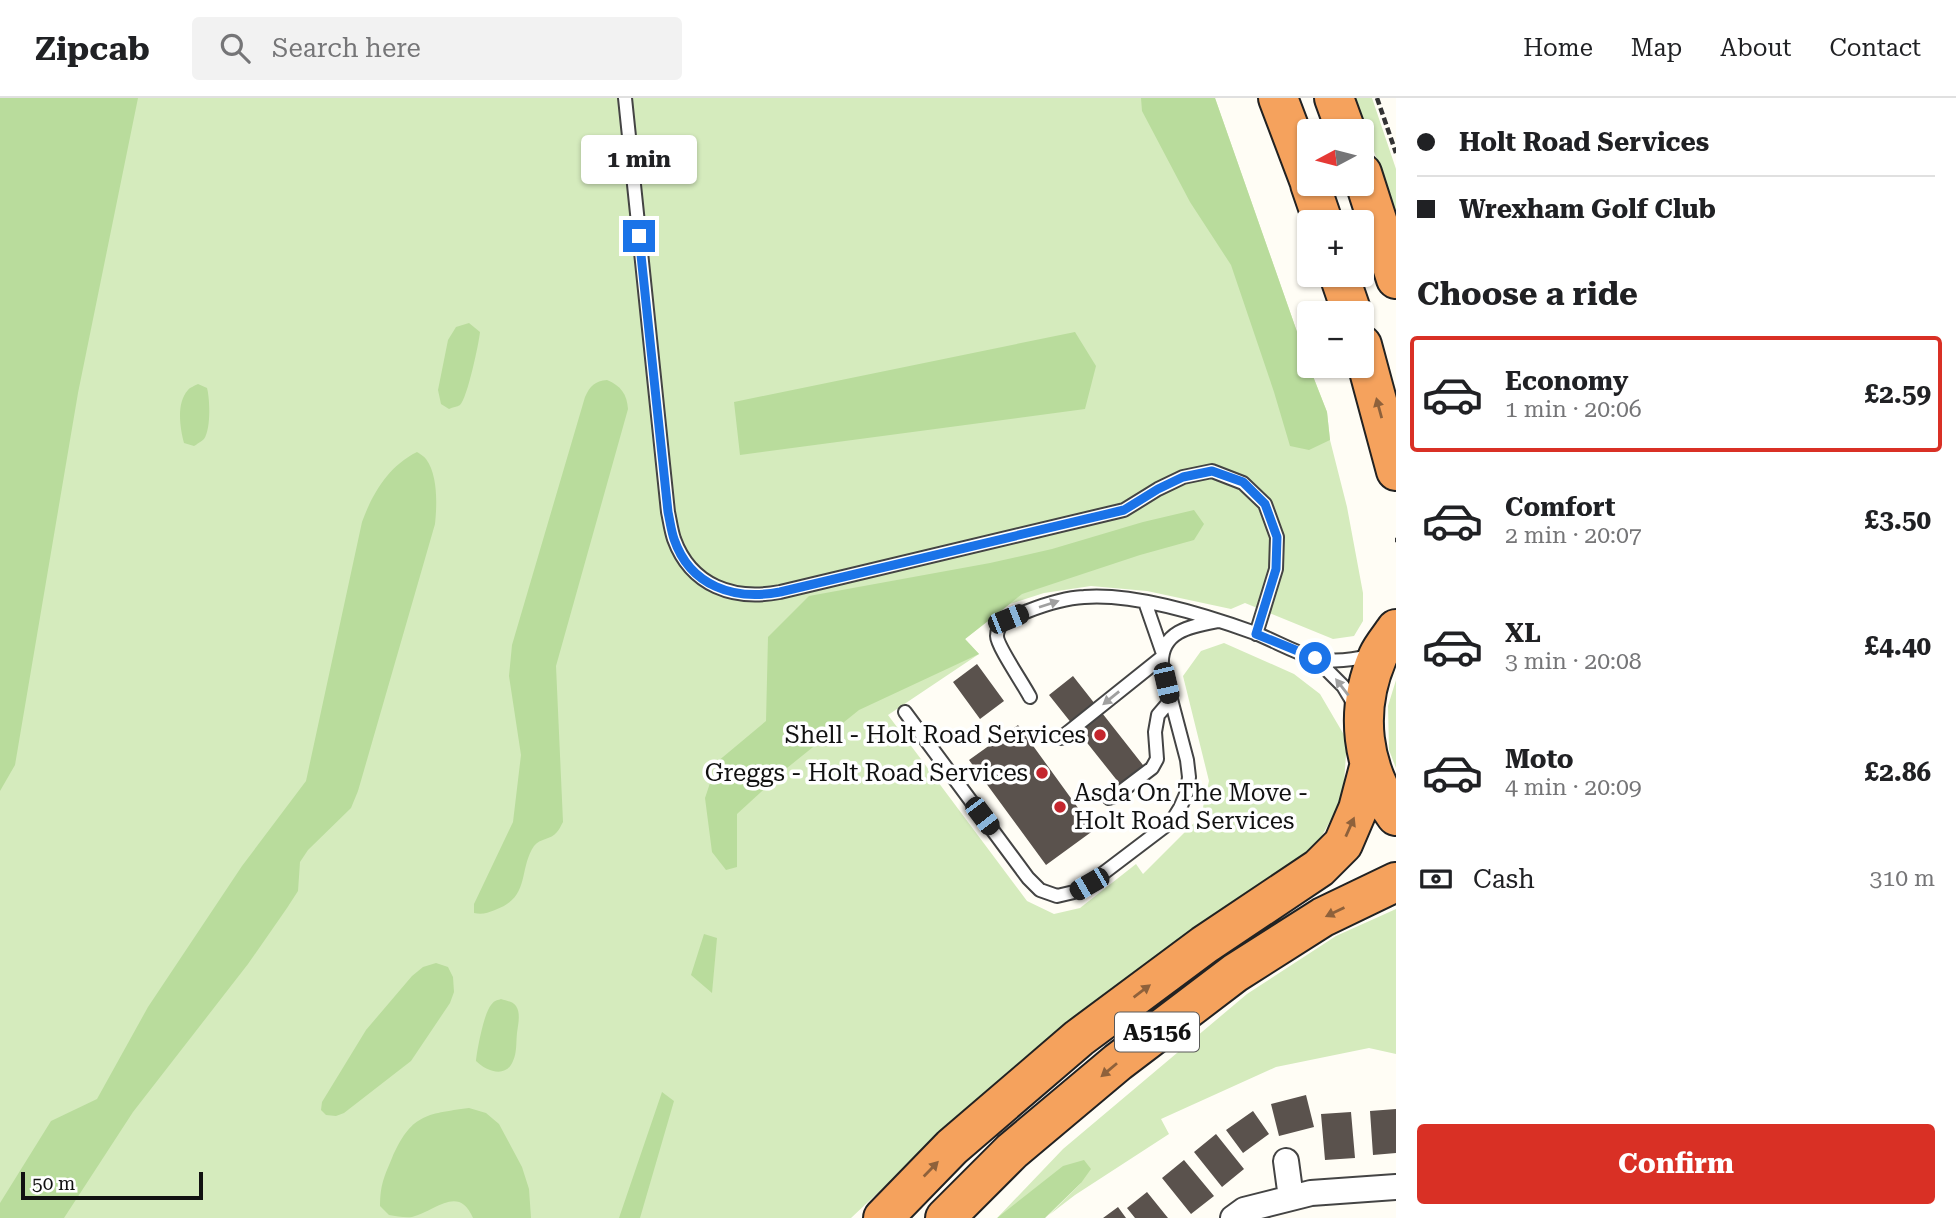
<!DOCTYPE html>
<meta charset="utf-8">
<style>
body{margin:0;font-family:"Roboto Serif",serif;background:#f2f2f2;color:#202124;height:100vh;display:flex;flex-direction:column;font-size:26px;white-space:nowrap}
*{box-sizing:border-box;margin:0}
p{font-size:23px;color:#757577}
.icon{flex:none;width:38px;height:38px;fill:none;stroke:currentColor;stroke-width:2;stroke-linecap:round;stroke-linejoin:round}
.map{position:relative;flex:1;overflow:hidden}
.side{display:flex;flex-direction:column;background:#fff;width:560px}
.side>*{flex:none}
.hud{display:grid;align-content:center;height:154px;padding:0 21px;background:#fff}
.needle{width:46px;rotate:263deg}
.buttons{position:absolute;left:1297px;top:21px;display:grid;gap:14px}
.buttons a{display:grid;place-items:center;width:77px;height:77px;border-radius:7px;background:#fff;box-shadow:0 2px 5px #0004;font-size:35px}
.scale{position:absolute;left:21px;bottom:18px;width:182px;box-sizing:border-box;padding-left:7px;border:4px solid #111;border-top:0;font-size:19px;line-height:24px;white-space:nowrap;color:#111;-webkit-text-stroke:5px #fff;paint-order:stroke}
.end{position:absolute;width:32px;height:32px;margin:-16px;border:9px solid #1a73e8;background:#fff;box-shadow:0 0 0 4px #fff}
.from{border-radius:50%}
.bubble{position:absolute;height:49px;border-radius:7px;background:#fff;box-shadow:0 2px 5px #0004;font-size:23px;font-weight:700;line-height:49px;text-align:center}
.car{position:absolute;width:21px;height:42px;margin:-21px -10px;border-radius:9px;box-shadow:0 0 5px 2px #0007;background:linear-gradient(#222 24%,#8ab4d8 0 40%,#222 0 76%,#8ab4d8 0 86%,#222 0)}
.hud b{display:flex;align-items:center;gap:24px;height:66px;font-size:26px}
.hud b+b{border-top:2px solid #e0e0e0}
.hud i{width:18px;height:18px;background:#202124}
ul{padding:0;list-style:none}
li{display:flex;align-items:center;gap:21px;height:116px;margin:0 14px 10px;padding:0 7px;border:4px solid transparent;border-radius:7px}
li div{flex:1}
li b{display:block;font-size:26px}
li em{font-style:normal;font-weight:700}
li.on{border-color:#d93025}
li>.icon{width:63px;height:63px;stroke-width:1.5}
h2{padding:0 21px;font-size:32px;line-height:84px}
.pay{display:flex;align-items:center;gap:18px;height:77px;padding:0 21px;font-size:26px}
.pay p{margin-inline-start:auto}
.button{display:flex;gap:14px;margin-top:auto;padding:14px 21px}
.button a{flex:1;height:80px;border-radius:7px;background:#d93025;color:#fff;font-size:28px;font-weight:700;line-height:80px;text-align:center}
header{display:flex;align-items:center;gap:42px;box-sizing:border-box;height:98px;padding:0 35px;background:#fff;border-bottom:2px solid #e0e0e0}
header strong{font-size:33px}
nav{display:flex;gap:38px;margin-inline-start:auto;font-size:24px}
.search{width:490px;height:63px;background:#f2f2f2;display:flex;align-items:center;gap:18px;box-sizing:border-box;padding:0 24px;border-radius:7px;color:#757577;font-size:26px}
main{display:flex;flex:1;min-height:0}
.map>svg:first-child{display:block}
.green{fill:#d5ebbd}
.forest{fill:#b9dc9c}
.building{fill:#5a524d}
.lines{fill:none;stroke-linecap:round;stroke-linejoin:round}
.lane-casing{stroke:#444;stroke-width:16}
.street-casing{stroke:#444;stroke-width:28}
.highway-casing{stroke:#222;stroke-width:42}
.path{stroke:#333;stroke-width:4.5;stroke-dasharray:7 3.5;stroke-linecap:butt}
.lane{stroke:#fff;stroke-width:12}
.street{stroke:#fff;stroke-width:24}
.highway{stroke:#f5a25d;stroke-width:38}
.oneway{fill:#8e613b}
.oneway2{fill:#a0a0a0}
.route{stroke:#1a73e8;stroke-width:9}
.poi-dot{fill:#c4262e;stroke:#fff;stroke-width:2.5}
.labels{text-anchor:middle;stroke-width:7;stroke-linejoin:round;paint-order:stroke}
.shield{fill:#fff;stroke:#585858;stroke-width:2}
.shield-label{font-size:23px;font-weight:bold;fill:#111}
.poi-label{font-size:24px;fill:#111;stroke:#fff;text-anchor:end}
</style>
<header>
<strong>Zipcab</strong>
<div class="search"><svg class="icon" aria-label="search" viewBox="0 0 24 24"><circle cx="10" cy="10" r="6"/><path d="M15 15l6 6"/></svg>Search here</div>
<nav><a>Home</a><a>Map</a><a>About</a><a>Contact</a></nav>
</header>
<main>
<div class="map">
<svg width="1396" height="1120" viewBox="0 0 1396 1120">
<rect width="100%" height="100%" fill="#fffdf5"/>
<path class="green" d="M0,0H1215L1309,268L1327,314L1330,342L1347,409L1363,495V523L1354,538L1333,541L1245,505L1231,511L1147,493L1091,488L1044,495L1010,506L965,541L979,556L888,617L1027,803L1054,816L1080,810L1136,766L1143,776L1201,718L1209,683L1183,578L1201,553L1224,545L1294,576L1320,596L1347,642L1343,700L1315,750L950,1027L851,1120H0Z
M1355,0H1372L1396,71V115Z
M1396,582V670L1389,652L1388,608Z
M1396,811V956L1369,950L1276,969L1161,1021L1169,1036L1075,1097L1049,1117L1081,1085L998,1119L1063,1051L1247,896L1336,838Z"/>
<path class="forest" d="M0,0H138L78,295L15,667L0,693Z
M1141,0H1215L1309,268L1327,314L1330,342L1309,352L1290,348L1274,294L1231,167L1190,104L1142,13Z
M469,225L480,234C479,245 467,301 460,307C457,309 453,309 449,311L441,306L438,292L448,242L456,229Z
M1075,234L1096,268L1085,311L740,357L734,304Z
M607,282C621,288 627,296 628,311L556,568L563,724C561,727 560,731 557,734C551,742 540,740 534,748C518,772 531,799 495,812C487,815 482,817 474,815V806L513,724L521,657L509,578L512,547L585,299C590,288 595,283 607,282Z
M198,286L207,290C210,301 211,331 204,341C203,342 196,347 194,348L184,345C180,330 176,305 188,292C189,290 196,287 198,286Z
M417,354C420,356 424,358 426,361C438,377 437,407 435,426L358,693L351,710L308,752L300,764L298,793L287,810L248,866L133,1014L64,1120H0V1105L51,1023L97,1001L148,909L242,768L306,683L362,424C373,394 389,368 417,354Z
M1194,412L1204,426L1194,442L1140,457L1022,496L965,541L979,556L859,612L787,670L737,716V769L726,772L712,754L705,700L717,664L766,623L768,539L809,498L990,465L1052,451L1143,424Z
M704,836L717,840L712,895L691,877Z
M436,865L448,869L453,879L454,894L450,905L411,963L344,1015L336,1018L326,1017L321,1012L322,1004L366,932L412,878L423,869Z
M501,901C506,903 513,903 516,908C521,915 518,927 517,935C516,944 517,955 513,963C506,981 486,973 476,963C477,952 484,915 491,907C495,902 495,903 501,901Z
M662,994L674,1003L640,1120H619Z
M469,1010L486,1015L499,1026L522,1069L529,1091L531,1120H473C459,1086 435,1113 412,1119C405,1120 396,1118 389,1117L380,1108C380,1087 384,1079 392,1060C411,1017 425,1016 469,1010Z
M1084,1062L1091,1071L1081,1085L1045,1120H997L1063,1068Z"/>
<path class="building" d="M977,566L1004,603L980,621L953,584Z
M1073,578L1150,676L1127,695L1049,597Z
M1018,627L1094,732L1046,767L969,662Z
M1306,997L1314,1029L1279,1038L1271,1006Z
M1396,1011V1055L1373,1057L1370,1013Z
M1253,1013L1269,1036L1243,1055L1226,1032Z
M1351,1014L1355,1060L1325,1062L1321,1016Z
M1216,1036L1244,1071L1222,1089L1194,1054Z
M1184,1062L1214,1098L1191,1116L1162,1080Z
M1147,1094L1168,1120H1135L1127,1110Z
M1118,1109L1126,1120H1103Z"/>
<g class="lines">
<defs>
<path id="lane" d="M625,0L668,414C670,423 671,432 674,441C691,488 734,503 780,494L1124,412L1158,391L1183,379L1212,373L1243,385L1265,406L1277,439L1276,471L1256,536
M1145,504L1162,553
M1315,560L1343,588L1355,608
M1030,599C1024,587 997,548 997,538C997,522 1016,518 1028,513C1046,506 1064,500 1084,499C1134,495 1208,518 1255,535C1275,543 1294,554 1314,560C1333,565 1353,562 1372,557
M905,614L1028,780L1040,792L1057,798L1074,794L1089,786L1172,723L1180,710L1187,694L1189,679L1187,662L1162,567C1160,533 1191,528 1218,523
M1061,640L1161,560
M1109,700L1115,698L1152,670L1157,661L1155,634L1158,617L1170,603"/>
<path id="street" d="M1286,1063L1291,1100
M1233,1120L1244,1112L1311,1095L1396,1089"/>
<path id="highway" d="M1278,0L1309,82
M1334,0L1346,33
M1362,75L1396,181
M1310,86L1323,124
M1339,177L1352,215
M1362,247L1396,373
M1396,531C1390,540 1382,549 1378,558C1354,613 1361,670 1396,718
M883,1120L952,1049L1079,940L1204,847L1319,770L1343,746L1358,711L1369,669
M945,1120L1012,1053L1118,964L1235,875L1323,819L1396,784"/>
</defs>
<use href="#lane" class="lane-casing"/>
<use href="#street" class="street-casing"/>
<use href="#highway" class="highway-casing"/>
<path class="path" d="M1377,0L1396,55
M1395,442H1396"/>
<use href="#lane" class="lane"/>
<use href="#street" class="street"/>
<use href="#highway" class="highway"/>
</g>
<defs><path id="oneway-solid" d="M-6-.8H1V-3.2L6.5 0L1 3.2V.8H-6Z" transform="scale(1.75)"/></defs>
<g class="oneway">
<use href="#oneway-solid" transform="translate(1379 310) rotate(-105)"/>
<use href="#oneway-solid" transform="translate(1350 729) rotate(-66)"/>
<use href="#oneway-solid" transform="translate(1335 814) rotate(154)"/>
<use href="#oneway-solid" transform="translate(1142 893) rotate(-37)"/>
<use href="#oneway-solid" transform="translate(1109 972) rotate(140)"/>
<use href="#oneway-solid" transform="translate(931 1071) rotate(-46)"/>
</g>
<g class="oneway2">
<use href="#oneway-solid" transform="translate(1049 506) rotate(-18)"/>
<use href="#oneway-solid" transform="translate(1342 589) rotate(-128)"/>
<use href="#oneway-solid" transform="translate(1111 600) rotate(141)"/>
</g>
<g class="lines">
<path class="route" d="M639,138L668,414C670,423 671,432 674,441C690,488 734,503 780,494L1124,412L1158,391L1183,379L1212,373L1243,384L1265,406L1277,439L1276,471L1256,536L1315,560"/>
</g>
<g class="poi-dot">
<circle cx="1100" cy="637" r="7"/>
<circle cx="1042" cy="675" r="7"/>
<circle cx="1060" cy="709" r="7"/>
</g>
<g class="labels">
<rect class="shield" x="1115" y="914.5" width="84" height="39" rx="5"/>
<g class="shield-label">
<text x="1157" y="942">A5156</text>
</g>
<g class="poi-label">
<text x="1086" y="645">Shell - Holt Road Services</text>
<text x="1028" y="683">Greggs - Holt Road Services</text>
<text x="1074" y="703" text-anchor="start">Asda On The Move -<tspan x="1074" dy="28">Holt Road Services</tspan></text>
</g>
</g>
</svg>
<div class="buttons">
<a><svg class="needle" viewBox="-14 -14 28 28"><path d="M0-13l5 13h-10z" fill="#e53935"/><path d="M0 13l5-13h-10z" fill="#757577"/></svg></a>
<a>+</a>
<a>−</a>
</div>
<div class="scale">50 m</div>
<i class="end from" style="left:1315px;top:560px"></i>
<i class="end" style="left:639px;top:138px"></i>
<div class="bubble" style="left:581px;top:37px;width:116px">1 min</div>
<i class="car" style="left:1008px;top:521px;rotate:68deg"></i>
<i class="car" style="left:1166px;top:585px;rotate:167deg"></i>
<i class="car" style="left:982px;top:718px;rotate:143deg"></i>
<i class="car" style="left:1089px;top:786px;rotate:240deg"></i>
</div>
<section class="side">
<div class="hud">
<b><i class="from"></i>Holt Road Services</b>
<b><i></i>Wrexham Golf Club</b>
</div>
<h2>Choose a ride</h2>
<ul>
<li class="on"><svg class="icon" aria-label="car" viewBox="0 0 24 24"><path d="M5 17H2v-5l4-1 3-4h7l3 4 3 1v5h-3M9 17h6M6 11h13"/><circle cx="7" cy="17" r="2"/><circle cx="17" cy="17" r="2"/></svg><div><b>Economy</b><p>1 min · 20:06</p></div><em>£2.59</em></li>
<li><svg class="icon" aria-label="car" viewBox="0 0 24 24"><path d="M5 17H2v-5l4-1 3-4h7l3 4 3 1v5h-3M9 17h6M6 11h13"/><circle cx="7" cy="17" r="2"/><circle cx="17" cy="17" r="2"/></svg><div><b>Comfort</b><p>2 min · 20:07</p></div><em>£3.50</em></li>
<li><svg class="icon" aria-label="car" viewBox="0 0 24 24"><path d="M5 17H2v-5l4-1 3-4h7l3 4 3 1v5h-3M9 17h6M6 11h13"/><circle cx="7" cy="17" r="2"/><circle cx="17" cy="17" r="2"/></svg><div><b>XL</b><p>3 min · 20:08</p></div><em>£4.40</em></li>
<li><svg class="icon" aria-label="car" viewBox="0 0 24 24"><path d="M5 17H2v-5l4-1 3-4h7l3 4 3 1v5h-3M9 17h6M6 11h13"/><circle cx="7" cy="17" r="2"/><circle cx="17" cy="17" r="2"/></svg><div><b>Moto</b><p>4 min · 20:09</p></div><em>£2.86</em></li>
</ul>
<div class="pay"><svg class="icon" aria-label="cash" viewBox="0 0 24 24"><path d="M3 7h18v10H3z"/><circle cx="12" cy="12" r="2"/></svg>Cash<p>310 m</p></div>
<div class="button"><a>Confirm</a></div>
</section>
</main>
